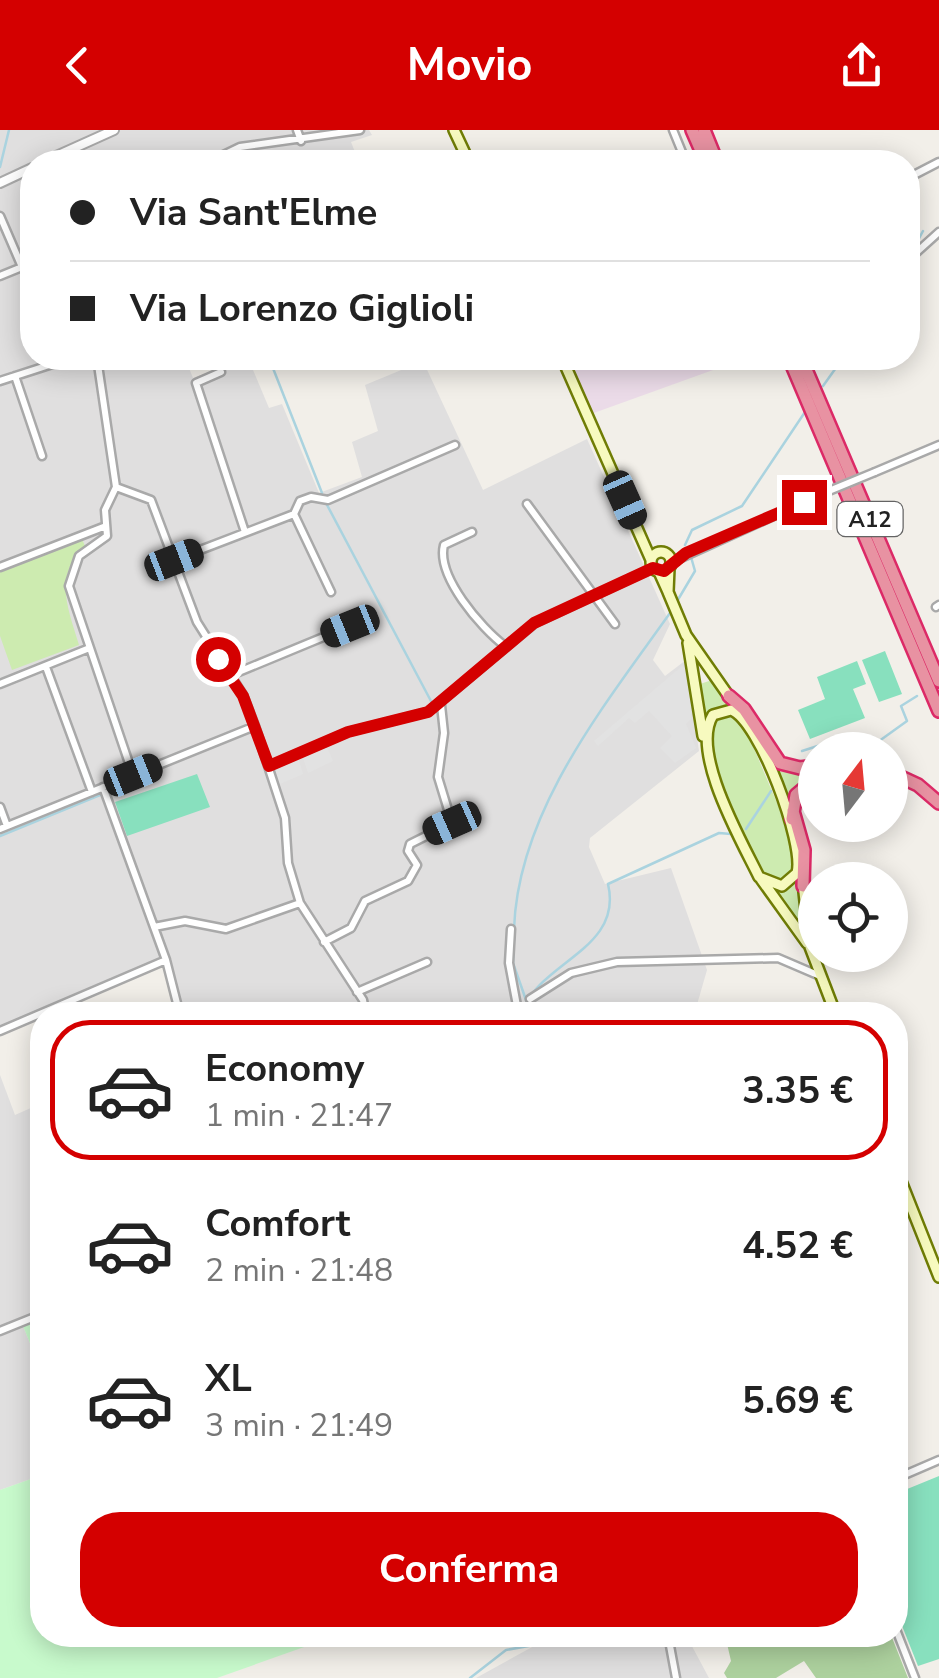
<!DOCTYPE html>
<html lang="it">
<meta charset="utf-8">
<style>
body{margin:0;font-family:"Nunito Sans",sans-serif;background:#f2f2f2;color:#222;height:100vh;display:flex;flex-direction:column;font-size:38px;white-space:nowrap}
*{box-sizing:border-box;margin:0}
p{font-size:32px;color:#767676}
.icon{flex:none;width:55px;height:55px;fill:none;stroke:currentColor;stroke-width:2;stroke-linecap:round;stroke-linejoin:round}
.map{position:relative;flex:1;overflow:hidden}
.sheet{position:absolute;left:30px;top:872px;width:878px;height:645px;display:flex;flex-direction:column;background:#fff;border-radius:40px;box-shadow:0 5px 25px #0003}
.sheet>*{flex:none}
.banner{position:absolute;left:20px;top:20px;width:900px;height:220px;border-radius:40px;box-shadow:0 5px 25px #0003;display:grid;align-content:center;height:220px;padding:0 50px;background:#fff}
.needle{width:65px;rotate:16deg}
.buttons{position:absolute;left:798px;top:602px;display:grid;gap:20px}
.buttons a{display:grid;place-items:center;width:110px;height:110px;border-radius:50%;background:#fff;box-shadow:0 5px 25px #0003;font-size:50px}
.end{position:absolute;width:45px;height:45px;margin:-22px;border:12px solid #d40000;background:#fff;box-shadow:0 0 0 5px #fff}
.from{border-radius:50%}
.car{position:absolute;width:30px;height:60px;margin:-30px -15px;border-radius:12px;box-shadow:0 0 8px 2px #0007;background:linear-gradient(#222 24%,#8ab4d8 0 40%,#222 0 76%,#8ab4d8 0 86%,#222 0)}
.banner b{display:flex;align-items:center;gap:35px;height:95px;font-size:38px}
.banner b+b{border-top:2px solid #e0e0e0}
.banner i{width:25px;height:25px;background:#222}
ul{padding:18px 0 0;list-style:none}
li{display:flex;align-items:center;gap:30px;height:140px;margin:0 20px 15px;padding:0 30px;border:5px solid transparent;border-radius:40px}
li div{flex:1}
li b{display:block;font-size:38px}
li em{font-style:normal;font-weight:700}
li.current{border-color:#d40000}
li>.icon{width:90px;height:90px;stroke-width:1.5}
.action{display:flex;gap:20px;margin-top:auto;padding:20px 50px}
.action a{flex:1;height:115px;border-radius:40px;background:#d40000;color:#fff;font-size:40px;font-weight:700;line-height:115px;text-align:center}
header{display:flex;justify-content:space-between;align-items:center;height:130px;padding:0 50px;background:#d40000;color:#fff;font-size:45px;font-weight:700}
.map>svg:first-child{display:block}
.residential{fill:#e0dfdf}
.industrial{fill:#ebdbe8}
.grass{fill:#cdebb0}
.forest{fill:#add19e}
.park{fill:#c8facc}
.pitch{fill:#88e0be}
.parking{fill:#e2e2e2}
.lines{fill:none;stroke-linecap:round;stroke-linejoin:round}
.stream{stroke:#aad3df;stroke-width:2.5}
.minor-casing{stroke:#a9a9a9;stroke-width:11}
.tertiary-casing{stroke:#a9a9a9;stroke-width:12}
.secondary-casing{stroke:#707d05;stroke-width:14}
.motorway-casing{stroke:#dc2a67;stroke-width:16}
.minor{stroke:#fff;stroke-width:6}
.tertiary{stroke:#fff;stroke-width:8}
.secondary{stroke:#f7fabf;stroke-width:9}
.motorway{stroke:#e892a2;stroke-width:11}
.minor-bridge-casing{stroke:#a9a9a9;stroke-width:11;stroke-linecap:butt}
.minor-bridge{stroke:#fff;stroke-width:6}
.route{stroke:#d40000;stroke-width:12}
.labels{text-anchor:middle;stroke-width:10;stroke-linejoin:round;paint-order:stroke}
.shield{fill:#fff;stroke:#646464;stroke-width:2.5}
.shield-label{font-size:22px;font-weight:bold;fill:#222}
</style>
<header><svg class="icon" aria-label="back" viewBox="0 0 24 24"><path d="M15 5l-7 7 7 7"/></svg>Movio<svg class="icon" aria-label="share" viewBox="0 0 24 24"><path d="M12 15V3M7 8l5-5 5 5M5 13v7h14v-7"/></svg></header>
<div class="map">
<svg width="939" height="1548" viewBox="0 0 939 1548">
<rect width="100%" height="100%" fill="#f2efe9"/>
<path class="residential" d="M0,0H369L372,5L351,12L359,32H32V228H185L193,248L248,228L269,278L282,274L319,363L362,347L352,312L378,301L365,255L423,231L483,360L587,309L670,494L653,530L665,546L686,530L699,621L590,708L589,717L605,754L671,738L707,840L694,885H177L164,836L0,905Z
M0,945L15,985L42,973V1188L23,1196L42,1243V1345L0,1360Z
M554,1505H686L709,1548H476Z"/>
<path class="industrial" d="M566,228H737L738,231L591,284Z"/>
<path class="grass" d="M82,409L85,416C53,446 68,478 79,515L12,540L0,506V442Z
M712,550L740,581L731,578L705,596L700,554Z
M723,583L741,588L792,708L793,741L780,754L765,747L758,738C737,695 707,641 711,593Z
M775,641L814,645L788,676Z
M800,747L803,801L770,759L789,757Z"/>
<path class="forest" d="M725,1505H891L908,1548H816L804,1531L776,1548H727L724,1543L731,1531Z"/>
<path class="park" d="M42,1188V1243L23,1196Z
M42,1345V1505H338L217,1548H0V1360Z"/>
<path class="pitch" d="M885,521L902,564L879,572L862,530Z
M857,531L866,554L853,559L865,588L810,609L798,580L825,569L817,547Z
M197,644L210,677L127,706L115,672Z
M939,1346V1529L918,1536L895,1478V1364Z"/>
<path class="parking" d="M682,536L690,543L691,589L686,594L696,618L675,633L660,618L672,606L649,581L635,593L629,588L598,616L594,611Z
M326,615L333,631L308,643L302,625Z
M298,627L303,644L280,654L274,638Z"/>
<g class="lines">
<path class="stream" d="M0,37L9,0
M916,114L923,101
M269,228L322,363
M823,256L843,228
M326,373L432,573
M685,415L692,400L742,376L805,282
M676,473L695,441L691,427
M802,621L830,612L875,614L907,591L901,576L917,566
M746,699L771,661
M0,706L100,665
M514,799C518,681 604,576 670,483
M514,807L513,833L526,870
M521,885C536,832 624,821 608,754L719,703L731,704
M470,1548L506,1520L534,1515L547,1505"/>
<defs>
<path id="minor" d="M297,0L301,11
M673,0L686,32
M209,32L240,17L360,0
M908,48L939,32
M0,86L22,137L32,133
M908,130L939,102
M0,146L22,137
M97,228L116,357L105,380L107,406L79,426L69,456L133,645
M221,242L196,253L245,402
M15,246L42,326
M0,251L71,228
M875,342L939,315
M116,357L151,370L197,492L243,565L255,596L285,688L288,733L300,773L363,870L366,885
M527,374L615,494
M294,384L331,462
M472,402L444,415C436,446 481,498 505,516
M174,430L294,384L300,371L311,367L328,370L455,315
M670,433L824,363
M0,437L106,396
M936,477L939,475
M46,537L92,662
M229,546L350,496
M0,554L87,519
M269,636L348,602L428,582L535,493L653,438
M103,657L166,830L180,885
M0,677L7,696
M0,699L255,596
M154,797L185,791L226,799L300,773
M511,799L509,833L518,881L513,885
M324,812L351,798L365,771L408,751L417,735L408,721L410,714L452,693L438,647L444,603L441,575
M357,862L427,832
M530,869L571,843L617,832L778,828L820,846
M366,883L449,885
M0,901L166,830
M0,1201L42,1184
M895,1349L939,1330
M895,1497L915,1548
M668,1505L676,1548"/>
<path id="tertiary" d="M43,32L114,0
M0,53L32,38"/>
<path id="secondary" d="M454,0L469,32
M562,228L651,430
M651 432a10 10 0 1 1 20 0a10 10 0 1 1-20 0Z
M659,442L668,462L669,438
M668,462L686,505L730,568
M688,513L703,606
M731,580C759,589 805,714 797,743L782,756L759,747C741,710 690,622 713,585Z
M761,749L807,813
M803,753L810,817L836,885
M895,1036L939,1147"/>
<path id="motorway" d="M692,0L706,32
M704,0L717,32
M789,228L939,581
M801,228L939,551
M729,566L744,579L780,633L800,638L815,636
M890,642L918,655L939,673
M793,681L804,720L803,756
M792,689L796,665L815,649"/>
</defs>
<use href="#minor" class="minor-casing"/>
<use href="#tertiary" class="tertiary-casing"/>
<use href="#secondary" class="secondary-casing"/>
<use href="#motorway" class="motorway-casing"/>
<use href="#minor" class="minor"/>
<use href="#tertiary" class="tertiary"/>
<use href="#secondary" class="secondary"/>
<use href="#motorway" class="motorway"/>
<defs>
<path id="minor-bridge" d="M824,363L875,342"/>
</defs>
<use href="#minor-bridge" class="minor-bridge-casing"/>
<use href="#minor-bridge" class="minor-bridge"/>
</g>
<g class="lines">
<path class="route" d="M218,529L243,566L269,636L348,602L428,582L534,493L653,438L664,441L686,423L804,372"/>
</g>
<g class="labels">
<rect class="shield" x="837.5" y="372" width="65" height="34" rx="8"/>
<g class="shield-label">
<text x="870" y="397">A12</text>
</g>
</g>
</svg>
<div class="buttons">
<a><svg class="needle" viewBox="-14 -14 28 28"><path d="M0-13l5 13h-10z" fill="#e53935"/><path d="M0 13l5-13h-10z" fill="#767676"/></svg></a>
<a><svg class="icon" aria-label="locate" viewBox="0 0 24 24"><circle cx="12" cy="12" r="6"/><path d="M12 2v4M12 18v4M2 12h4M18 12h4"/></svg></a>
</div>
<i class="end from" style="left:218px;top:529px"></i>
<i class="end" style="left:804px;top:372px"></i>
<i class="car" style="left:625px;top:370px;rotate:156deg"></i>
<i class="car" style="left:174px;top:430px;rotate:69deg"></i>
<i class="car" style="left:350px;top:496px;rotate:248deg"></i>
<i class="car" style="left:133px;top:645px;rotate:68deg"></i>
<i class="car" style="left:452px;top:693px;rotate:246deg"></i>
<div class="banner">
<b><i class="from"></i>Via Sant'Elme</b>
<b><i></i>Via Lorenzo Giglioli</b>
</div>
<section class="sheet">
<ul>
<li class="current"><svg class="icon" aria-label="car" viewBox="0 0 24 24"><path d="M5 17H2v-5l4-1 3-4h7l3 4 3 1v5h-3M9 17h6M6 11h13"/><circle cx="7" cy="17" r="2"/><circle cx="17" cy="17" r="2"/></svg><div><b>Economy</b><p>1 min · 21:47</p></div><em>3.35 €</em></li>
<li><svg class="icon" aria-label="car" viewBox="0 0 24 24"><path d="M5 17H2v-5l4-1 3-4h7l3 4 3 1v5h-3M9 17h6M6 11h13"/><circle cx="7" cy="17" r="2"/><circle cx="17" cy="17" r="2"/></svg><div><b>Comfort</b><p>2 min · 21:48</p></div><em>4.52 €</em></li>
<li><svg class="icon" aria-label="car" viewBox="0 0 24 24"><path d="M5 17H2v-5l4-1 3-4h7l3 4 3 1v5h-3M9 17h6M6 11h13"/><circle cx="7" cy="17" r="2"/><circle cx="17" cy="17" r="2"/></svg><div><b>XL</b><p>3 min · 21:49</p></div><em>5.69 €</em></li>
</ul>
<div class="action"><a>Conferma</a></div>
</section>
</div>
